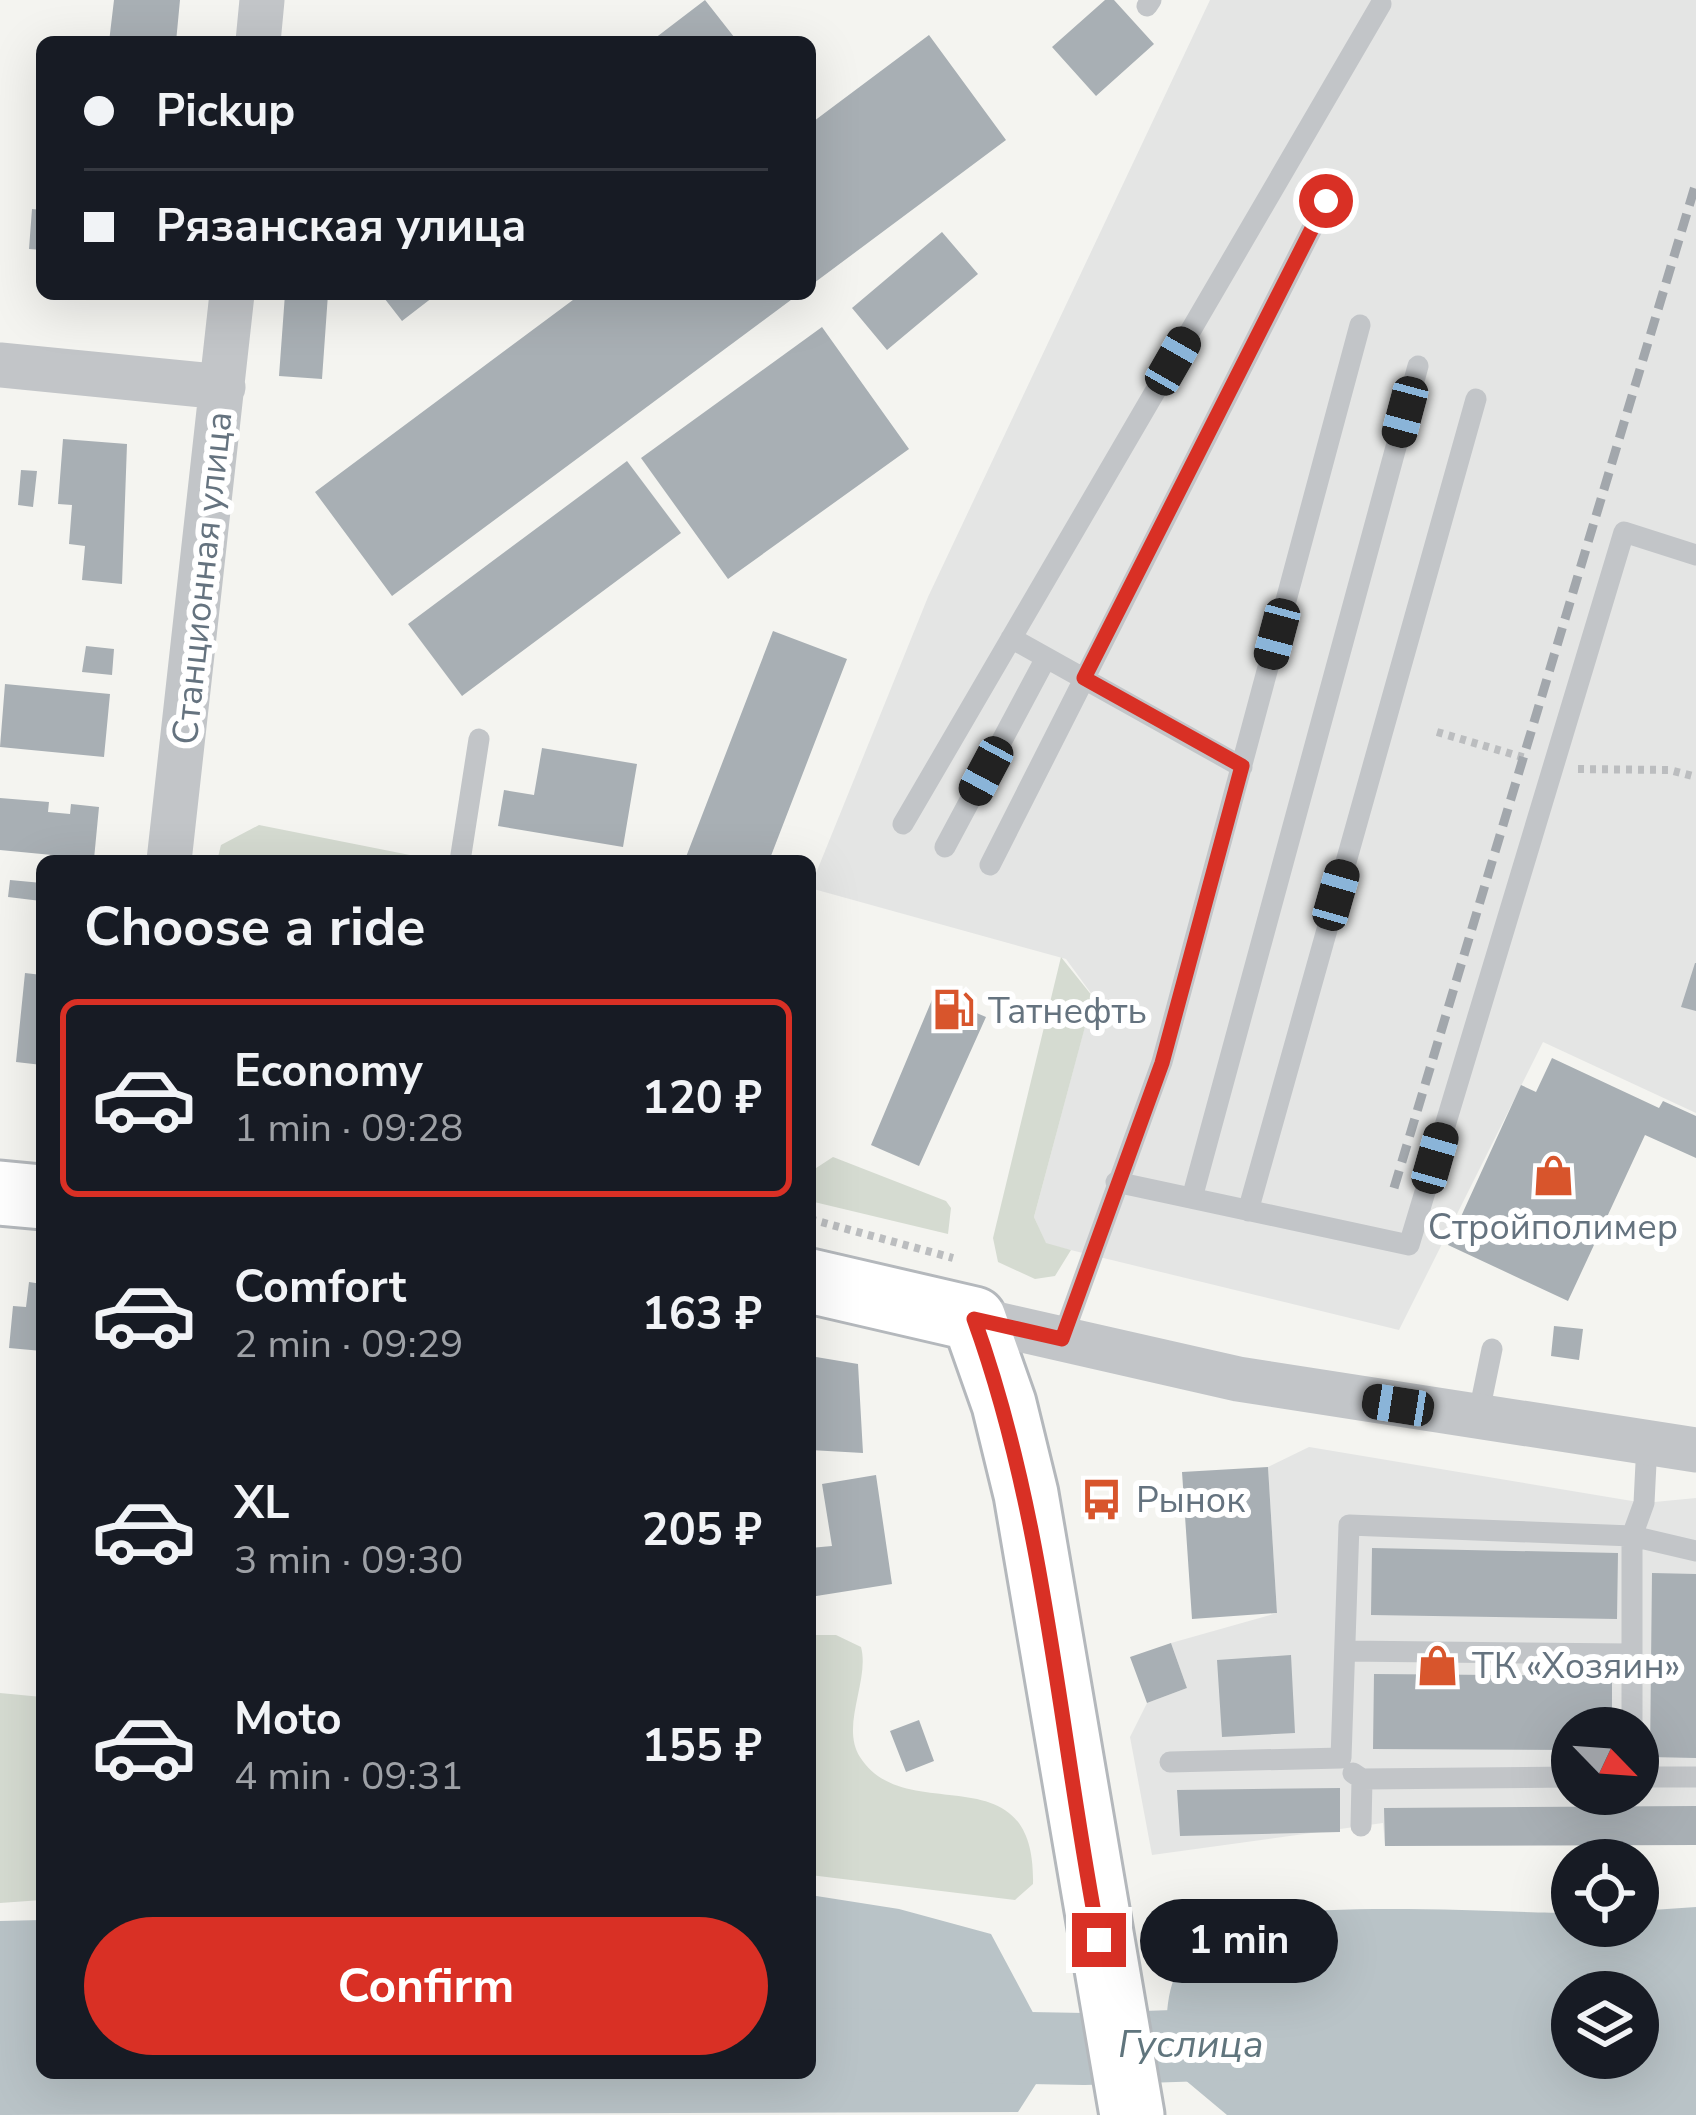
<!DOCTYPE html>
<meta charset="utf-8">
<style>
body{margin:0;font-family:"Nunito Sans",sans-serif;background:#20242c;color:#f1f3f6;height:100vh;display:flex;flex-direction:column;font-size:45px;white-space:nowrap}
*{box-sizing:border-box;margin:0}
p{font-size:39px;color:#9ea1a6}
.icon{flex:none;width:66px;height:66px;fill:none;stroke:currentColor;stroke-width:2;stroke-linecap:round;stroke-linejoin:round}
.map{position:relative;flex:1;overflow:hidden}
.sheet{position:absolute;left:36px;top:855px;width:780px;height:1224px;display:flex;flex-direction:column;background:#171b24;border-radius:18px;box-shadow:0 12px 48px #0002}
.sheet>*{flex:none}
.guide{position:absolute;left:36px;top:36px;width:780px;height:264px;border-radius:18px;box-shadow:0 12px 48px #0002;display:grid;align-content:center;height:264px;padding:0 48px;background:#171b24}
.needle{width:78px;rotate:115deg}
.fabs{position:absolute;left:1551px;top:1707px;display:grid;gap:24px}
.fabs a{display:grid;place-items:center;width:108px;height:108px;border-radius:50%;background:#171b24;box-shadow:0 12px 48px #0002;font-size:60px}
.end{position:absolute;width:54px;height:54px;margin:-27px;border:15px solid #d93025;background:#fff;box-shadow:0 0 0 6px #fff}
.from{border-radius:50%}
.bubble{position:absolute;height:84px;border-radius:42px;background:#171b24;box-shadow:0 12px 48px #0002;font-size:39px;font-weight:700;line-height:84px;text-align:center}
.car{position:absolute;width:36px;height:72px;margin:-36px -18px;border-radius:15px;box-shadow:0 0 9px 3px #0007;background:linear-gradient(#222 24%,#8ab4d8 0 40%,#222 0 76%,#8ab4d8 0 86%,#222 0)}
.guide b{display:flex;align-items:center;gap:42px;height:114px;font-size:45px}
.guide b+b{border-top:3px solid #363941}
.guide i{width:30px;height:30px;background:#f1f3f6}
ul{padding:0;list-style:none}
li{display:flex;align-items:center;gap:36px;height:198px;margin:0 24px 18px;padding:0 24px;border:6px solid transparent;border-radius:18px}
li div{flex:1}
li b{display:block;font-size:45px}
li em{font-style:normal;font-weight:700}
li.current{border-color:#d93025}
li>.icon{width:108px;height:108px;stroke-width:1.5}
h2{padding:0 48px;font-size:54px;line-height:144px}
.action{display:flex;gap:24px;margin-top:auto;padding:24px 48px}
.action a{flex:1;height:138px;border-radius:72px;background:#d93025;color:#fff;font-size:48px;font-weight:700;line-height:138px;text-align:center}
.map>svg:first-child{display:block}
.built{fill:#e4e5e4;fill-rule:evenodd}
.green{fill:#d5dbd1}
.water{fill:#b9c3c7;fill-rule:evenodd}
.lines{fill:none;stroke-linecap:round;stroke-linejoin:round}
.river{stroke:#b9c3c7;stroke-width:72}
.building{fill:#a8afb4}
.secondary-casing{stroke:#b4b8bc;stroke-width:69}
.path{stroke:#bbbdbf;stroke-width:8;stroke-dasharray:6 6;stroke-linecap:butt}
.service{stroke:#c2c5c8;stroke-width:21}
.minor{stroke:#c2c5c8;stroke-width:45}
.secondary{stroke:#fff;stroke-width:63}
.rail{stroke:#a2a7ac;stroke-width:9;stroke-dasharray:18 9;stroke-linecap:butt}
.route{stroke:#d93025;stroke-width:15}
.labels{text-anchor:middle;stroke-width:12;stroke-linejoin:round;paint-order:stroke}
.street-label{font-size:36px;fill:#65737f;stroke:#fff}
.poi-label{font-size:36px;fill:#65737f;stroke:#fff;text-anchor:start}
.water-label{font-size:39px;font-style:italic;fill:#60757d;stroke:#fff}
</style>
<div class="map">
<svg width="1696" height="2115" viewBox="0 0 1696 2115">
<rect width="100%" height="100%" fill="#f4f4f0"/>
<path class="built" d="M1210,0H1696V1113L1543,1042L1399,1330L1046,1244L1034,1217L1093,996L1066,959L810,888L928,597Z
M1309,1447L1644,1503L1696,1498V1845L1385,1846L1383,1823L1152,1855L1130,1737L1147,1703L1187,1688L1171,1643L1277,1613L1268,1467ZM1572,1728H1638V1794H1572Z"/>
<path class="green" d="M259,825L440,861H217L221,845Z
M1061,957L1093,997L1034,1217L1046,1243L1071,1250L1055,1276L1035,1279L998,1262L993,1238Z
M833,1157L946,1201L951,1208L948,1234L810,1201V1172Z
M810,1635H836L861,1647C870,1680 840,1726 860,1757C906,1830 1036,1748 1033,1884L1015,1900L810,1875Z
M0,1693L42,1697V1900L0,1903Z"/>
<path class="water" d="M810,1895L899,1909L991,1934L1046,2037L1045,2070L1018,2112L0,2115V1921L42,1920V2073H810Z
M1696,1907V2115H1227L1172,2069C1161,2018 1164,1960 1214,1930C1269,1897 1498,1913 1572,1913V1926H1638V1911ZM1572,1992H1638V2058H1572Z"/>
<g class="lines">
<path class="river" d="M810,2044L1084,2049L1265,2043"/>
</g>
<path class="building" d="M114,0H180L176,42H109Z
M705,0L738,42H650Z
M1105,0H1114L1154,44L1096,96L1052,47Z
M929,35L1006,140L810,286V124Z
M32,209L42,210V250L29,249Z
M942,232L978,274L887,350L852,308Z
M285,294H328L322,379L279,376Z
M381,294H437L402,321Z
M581,294H799L392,596L315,492Z
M822,327L909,449L728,579L641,458Z
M63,439L127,444L122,584L82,580L85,546L69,544L72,505L58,504Z
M627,461L681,533L462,696L408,624Z
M21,470L37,471L33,507L18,505Z
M773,631L847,659L769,861H696L686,857Z
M86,646L114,649L112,675L82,672Z
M5,684L110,694L104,757L0,747Z
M542,748L637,764L623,847L498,826L504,790L534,795Z
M0,798L49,802L48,812L70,814L71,804L99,807L94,859L0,850Z
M10,880L42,883L41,901L8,897Z
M1695,963H1696V1011L1681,1007Z
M25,973L42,975V1065L16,1062Z
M934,995L986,1017L919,1166L871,1145Z
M1552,1058L1659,1108L1663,1101L1696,1116V1158L1645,1135L1568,1301L1448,1245L1521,1085L1536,1092Z
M29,1282L42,1284V1351L9,1348L13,1306L26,1307Z
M1554,1326L1583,1329L1579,1360L1551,1356Z
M810,1356L858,1364L863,1453L810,1450Z
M1268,1467L1277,1613L1192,1619L1182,1472Z
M876,1475L892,1584L810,1597V1548L832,1546L822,1484Z
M1372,1548L1618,1553L1617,1619L1371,1615Z
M1652,1573L1696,1574V1758L1650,1757Z
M1171,1643L1187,1688L1147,1703L1130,1657Z
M1291,1655L1295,1733L1222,1737L1217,1660Z
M1374,1674L1612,1676V1728H1572V1750L1373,1749Z
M919,1720L934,1761L906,1772L890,1731Z
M1340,1788V1832L1180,1836L1177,1790Z
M1696,1806V1845L1385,1846L1384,1808Z"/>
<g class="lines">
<defs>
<path id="secondary" d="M0,1193L42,1197
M810,1281L974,1319L1004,1404L1026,1494L1132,2115"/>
</defs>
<use href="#secondary" class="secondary-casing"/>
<path class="path" d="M1437,732L1529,759
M1578,769L1670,770L1696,777
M810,1219L953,1258"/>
<path class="service" d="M1147,6L1151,0
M1011,638L1242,767
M903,824L1381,4
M945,847L1046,658
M460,861L479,739
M990,865L1326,201
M1116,1182L1409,1245L1624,532L1696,555
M1192,1198L1418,366
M1248,1211L1476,399
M1062,1339L1162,1062L1360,325
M1478,1417L1492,1349
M1347,1651L1630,1654
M1632,1728V1536L1696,1551
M1170,1762L1341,1758L1349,1525L1632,1536L1644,1503L1647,1443
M1353,1773L1362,1779L1361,1826
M1638,1777H1696
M1362,1779L1572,1777"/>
<path class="minor" d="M258,42L262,0
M0,365L223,387
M169,861L232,294
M974,1319L1238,1379L1696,1450"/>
<use href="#secondary" class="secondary"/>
<path class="rail" d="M1394,1188L1696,183"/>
</g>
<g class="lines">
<path class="route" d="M1099,1940C1059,1733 1046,1518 974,1319L1062,1339L1162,1063L1242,766L1084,678L1326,201"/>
</g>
<defs>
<symbol id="fuel-bare" viewBox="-9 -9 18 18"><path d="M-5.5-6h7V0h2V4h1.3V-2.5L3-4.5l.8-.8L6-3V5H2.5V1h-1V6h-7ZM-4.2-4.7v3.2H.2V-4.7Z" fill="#d8552c" stroke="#fff" stroke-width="2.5" paint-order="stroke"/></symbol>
<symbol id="shop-bare" viewBox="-9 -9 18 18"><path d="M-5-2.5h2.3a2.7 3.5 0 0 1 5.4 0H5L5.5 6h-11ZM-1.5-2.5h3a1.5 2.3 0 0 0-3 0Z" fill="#d8552c" stroke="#fff" stroke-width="2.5" paint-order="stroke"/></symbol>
<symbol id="bus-bare" viewBox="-9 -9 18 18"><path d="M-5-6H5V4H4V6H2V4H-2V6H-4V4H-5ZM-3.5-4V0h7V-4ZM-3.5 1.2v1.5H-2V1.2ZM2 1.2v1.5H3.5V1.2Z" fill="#d8552c" stroke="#fff" stroke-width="2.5" paint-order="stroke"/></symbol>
</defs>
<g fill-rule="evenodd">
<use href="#fuel-bare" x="924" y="980" width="59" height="59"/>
<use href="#shop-bare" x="1524" y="1146" width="59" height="59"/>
<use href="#bus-bare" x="1072" y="1470" width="59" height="59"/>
<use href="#shop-bare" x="1408" y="1636" width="59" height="59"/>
</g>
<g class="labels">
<g class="street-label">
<text transform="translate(201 578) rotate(-84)" y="13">Станционная улица</text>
</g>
<g class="poi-label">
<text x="988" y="1023">Татнефть</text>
<text x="1553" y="1239" text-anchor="middle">Стройполимер</text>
<text x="1136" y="1512">Рынок</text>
<text x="1472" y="1678">ТК «Хозяин»</text>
</g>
<g class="water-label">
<text x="1191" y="2057">Гуслица</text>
</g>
</g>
</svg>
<div class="fabs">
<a><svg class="needle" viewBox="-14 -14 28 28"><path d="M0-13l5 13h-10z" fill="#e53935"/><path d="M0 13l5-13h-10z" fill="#9ea1a6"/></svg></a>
<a><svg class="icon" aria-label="locate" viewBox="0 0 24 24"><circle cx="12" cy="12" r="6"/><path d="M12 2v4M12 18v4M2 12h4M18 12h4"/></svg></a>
<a><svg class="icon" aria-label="layers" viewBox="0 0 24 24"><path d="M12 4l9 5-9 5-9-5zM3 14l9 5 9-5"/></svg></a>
</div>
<i class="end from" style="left:1326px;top:201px"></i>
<i class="end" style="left:1099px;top:1940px"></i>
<div class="bubble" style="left:1140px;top:1899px;width:198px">1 min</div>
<i class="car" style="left:1173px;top:361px;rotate:30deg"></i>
<i class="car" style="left:1405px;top:412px;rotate:195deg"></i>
<i class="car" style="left:1277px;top:634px;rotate:195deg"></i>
<i class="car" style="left:986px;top:771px;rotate:208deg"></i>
<i class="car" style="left:1336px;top:895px;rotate:16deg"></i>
<i class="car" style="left:1435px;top:1158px;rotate:16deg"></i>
<i class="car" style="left:1398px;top:1405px;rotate:279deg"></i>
<div class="guide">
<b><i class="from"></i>Pickup</b>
<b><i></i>Рязанская улица</b>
</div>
<section class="sheet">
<h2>Choose a ride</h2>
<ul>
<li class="current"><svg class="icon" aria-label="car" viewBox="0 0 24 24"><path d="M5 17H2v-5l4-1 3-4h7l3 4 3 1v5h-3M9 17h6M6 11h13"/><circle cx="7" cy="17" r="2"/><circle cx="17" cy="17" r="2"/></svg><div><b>Economy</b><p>1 min · 09:28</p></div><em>120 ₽</em></li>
<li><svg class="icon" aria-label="car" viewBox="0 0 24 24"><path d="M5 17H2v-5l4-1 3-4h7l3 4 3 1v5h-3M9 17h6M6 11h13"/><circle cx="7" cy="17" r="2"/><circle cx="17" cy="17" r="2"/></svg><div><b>Comfort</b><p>2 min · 09:29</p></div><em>163 ₽</em></li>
<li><svg class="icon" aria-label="car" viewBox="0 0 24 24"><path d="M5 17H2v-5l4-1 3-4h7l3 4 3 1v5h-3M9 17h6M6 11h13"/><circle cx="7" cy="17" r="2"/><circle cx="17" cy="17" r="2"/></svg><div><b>XL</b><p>3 min · 09:30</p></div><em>205 ₽</em></li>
<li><svg class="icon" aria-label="car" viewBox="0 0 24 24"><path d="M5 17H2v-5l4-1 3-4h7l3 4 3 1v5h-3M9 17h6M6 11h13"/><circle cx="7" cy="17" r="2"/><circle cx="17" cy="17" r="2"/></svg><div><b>Moto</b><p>4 min · 09:31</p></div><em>155 ₽</em></li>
</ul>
<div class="action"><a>Confirm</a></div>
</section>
</div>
